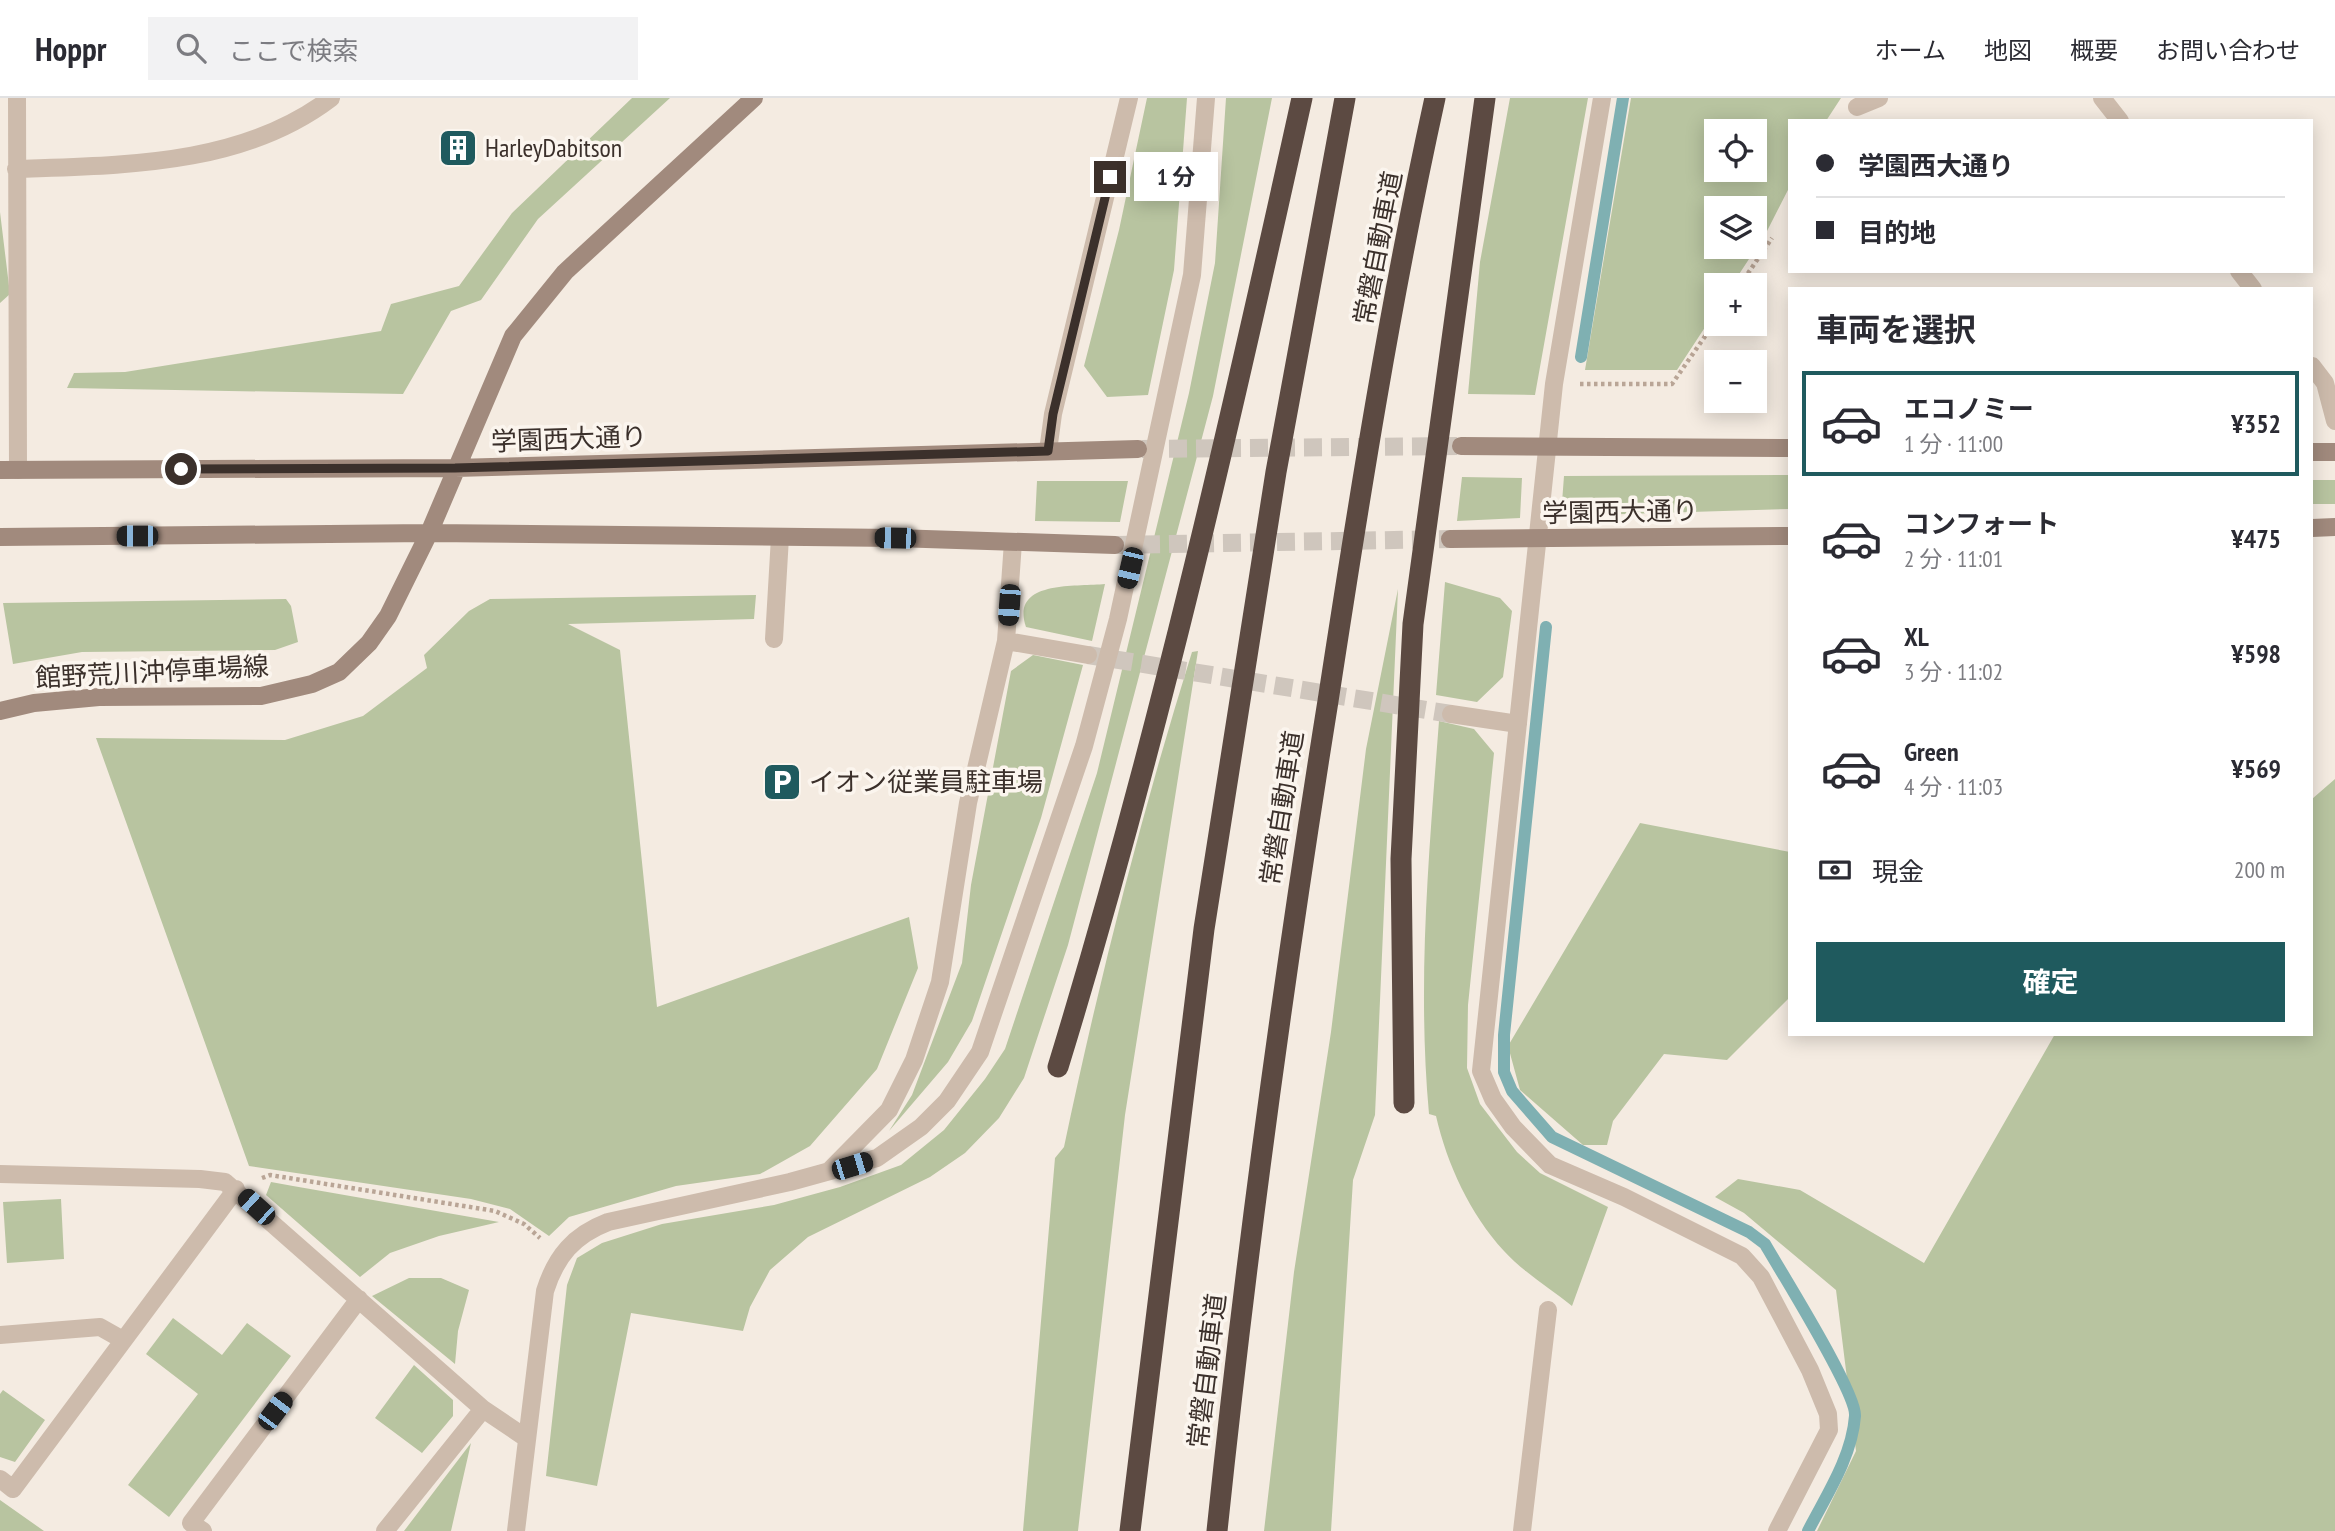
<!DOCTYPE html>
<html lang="ja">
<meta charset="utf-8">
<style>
body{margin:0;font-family:"PT Sans Narrow","Noto Sans JP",sans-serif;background:#f2f2f3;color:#2b2b33;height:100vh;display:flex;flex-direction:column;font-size:26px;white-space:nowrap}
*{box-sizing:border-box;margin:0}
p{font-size:23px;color:#7c7c81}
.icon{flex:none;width:38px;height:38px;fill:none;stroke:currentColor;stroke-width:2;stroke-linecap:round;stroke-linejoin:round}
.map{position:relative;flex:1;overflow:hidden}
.drawer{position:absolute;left:1788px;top:189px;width:525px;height:749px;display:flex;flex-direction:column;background:#fff;border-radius:0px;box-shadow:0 4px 18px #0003}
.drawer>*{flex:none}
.guide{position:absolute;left:1788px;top:21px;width:525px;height:154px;border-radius:0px;box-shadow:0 4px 18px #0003;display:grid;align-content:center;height:154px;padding:0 28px;background:#fff}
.buttons{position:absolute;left:1704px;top:21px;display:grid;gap:14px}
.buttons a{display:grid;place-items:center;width:63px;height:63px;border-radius:0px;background:#fff;box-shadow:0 4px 18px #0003;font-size:35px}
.end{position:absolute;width:32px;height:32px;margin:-16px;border:9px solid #3b302b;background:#fff;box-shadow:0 0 0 4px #fff}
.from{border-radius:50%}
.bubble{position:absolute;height:49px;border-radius:0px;background:#fff;box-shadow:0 4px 18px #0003;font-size:23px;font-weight:700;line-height:49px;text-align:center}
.car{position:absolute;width:21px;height:42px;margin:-21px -10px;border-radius:9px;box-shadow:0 0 5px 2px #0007;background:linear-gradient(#222 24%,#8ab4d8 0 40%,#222 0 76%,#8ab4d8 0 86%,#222 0)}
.guide b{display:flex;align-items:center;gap:24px;height:66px;font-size:26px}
.guide b+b{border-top:2px solid #e1e1e2}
.guide i{width:18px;height:18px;background:#2b2b33}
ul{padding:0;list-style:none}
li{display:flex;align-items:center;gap:21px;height:105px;margin:0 14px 10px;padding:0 14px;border:4px solid transparent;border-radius:0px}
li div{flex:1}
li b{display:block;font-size:26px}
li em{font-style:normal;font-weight:700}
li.selected{border-color:#1f5a5e}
li>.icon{width:63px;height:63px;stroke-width:1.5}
h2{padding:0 28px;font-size:32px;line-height:84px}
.pay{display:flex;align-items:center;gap:18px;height:77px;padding:0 28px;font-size:26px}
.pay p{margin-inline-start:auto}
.button{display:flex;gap:14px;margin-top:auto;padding:14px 28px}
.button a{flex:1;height:80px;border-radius:0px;background:#1f5a5e;color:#fff;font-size:28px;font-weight:700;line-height:80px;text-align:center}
header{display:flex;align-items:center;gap:42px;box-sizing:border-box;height:98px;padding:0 35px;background:#fff;border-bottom:2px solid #e1e1e2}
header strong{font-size:33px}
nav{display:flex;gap:38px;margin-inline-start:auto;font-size:24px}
.search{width:490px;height:63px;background:#f2f2f3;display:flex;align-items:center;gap:18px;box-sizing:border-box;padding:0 24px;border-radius:0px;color:#7c7c81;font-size:26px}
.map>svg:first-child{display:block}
.green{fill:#b8c4a0;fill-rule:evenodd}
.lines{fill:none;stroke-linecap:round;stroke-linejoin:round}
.stream{stroke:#7fb0b2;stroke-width:12}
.street-tunnel{stroke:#cfc6bd;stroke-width:18;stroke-dasharray:18 9;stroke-linecap:butt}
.secondary-tunnel{stroke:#cfc6bd;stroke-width:18;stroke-dasharray:18 9;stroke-linecap:butt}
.path{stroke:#b9a596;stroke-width:4.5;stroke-dasharray:3.5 3.5;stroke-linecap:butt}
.lane{stroke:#cdbbac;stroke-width:18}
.street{stroke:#cdbbac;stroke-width:18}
.secondary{stroke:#a18a7d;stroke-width:18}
.highway{stroke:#5c4a42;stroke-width:21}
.route{stroke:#3b302b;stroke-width:9}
.labels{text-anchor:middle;stroke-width:7;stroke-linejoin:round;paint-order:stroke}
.poi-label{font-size:26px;fill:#3b302b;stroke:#fbf5ee;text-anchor:start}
.street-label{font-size:26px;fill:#3b302b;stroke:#fbf5ee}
</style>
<header>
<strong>Hoppr</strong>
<div class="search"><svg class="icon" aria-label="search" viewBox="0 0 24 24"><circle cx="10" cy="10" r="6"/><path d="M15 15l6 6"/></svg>ここで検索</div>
<nav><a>ホーム</a><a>地図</a><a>概要</a><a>お問い合わせ</a></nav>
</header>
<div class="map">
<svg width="2335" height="1433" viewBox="0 0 2335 1433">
<rect width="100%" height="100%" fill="#f4ebe1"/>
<path class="green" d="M632,0H670L538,121L481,202L451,213L403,296L67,290L74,275L125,274L381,233L391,206L459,188L512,115Z
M1147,0H1187L1174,172L1148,297L1107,299L1084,268L1119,132Z
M1226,0H1272L1213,298L1068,847L1024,980L999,1020L965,1055L930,1079L808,1139L770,1172L750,1209L743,1233L631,1215L597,1388L546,1378L567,1187L577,1160L602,1145L662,1126L774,1107L840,1089L901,1067L944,1032L985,981L1005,951L1097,675L1189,295L1215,165Z
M1510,0H1588L1535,297L1468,296L1480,164Z
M1631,0H1841L1826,23H1790V88L1766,135L1732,187H1717V211L1677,272H1585ZM1717,33H1755V72H1717ZM1717,110H1755V149H1717Z
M0,114L10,196L0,205Z
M1790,377V411L1561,418L1564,378Z
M1462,379L1522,380L1520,420L1457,423Z
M2312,382H2335V406H2312Z
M1037,383H1128L1120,424L1035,423Z
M1445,484L1500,500L1512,513L1503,579L1477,604L1436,597Z
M1105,486L1092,543L1026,529C1010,482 1075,489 1105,486Z
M1398,491L1375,1017L1353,1082L1331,1433H1264L1294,1174L1331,934L1366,651Z
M756,497L754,521L568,526L620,552L657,909L909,819L918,870L877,971L810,1048L760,1076L676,1088L569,1119L549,1138L510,1111L471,1101L249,1068L96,640L285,642L363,618L427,570L424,557L469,513L490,501Z
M286,501L291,508L298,544L275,552L82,554L13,566L3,505Z
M1198,553L1125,1017L1078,1433H1023L1055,1060L1064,1049C1099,882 1141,717 1192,554Z
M1033,557L1083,567L1041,720L972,923L948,964L889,1033L912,997L962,865L971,787L1011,573Z
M1439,623L1474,631L1494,655L1468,907L1467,970L1480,1006L1517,1054L1540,1075L1608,1109L1572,1208C1550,1190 1523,1174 1504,1153C1470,1116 1447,1066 1436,1018L1429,1016C1417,885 1429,754 1439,623Z
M2335,681V1433H1817L1856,1353L1836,1192L1744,1115L1715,1099L1738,1081L1800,1092L1924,1165L2055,936H2312V701Z
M1640,725L1790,754V899L1727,962L1664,956L1613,1023L1607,1047H1583L1520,992L1508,948Z
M271,1084L293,1088L499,1124L439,1138L390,1155L360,1179L266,1097Z
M61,1101L64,1161L7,1165L3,1104Z
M409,1180H441L469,1192L458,1233L455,1266L372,1198Z
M173,1220L222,1257L247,1225L291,1258L169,1419L128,1387L198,1296L146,1256Z
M414,1267L453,1302V1318L422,1355L375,1320Z
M3,1292L45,1322L15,1364L0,1359V1296Z
M471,1345L451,1433H404Z
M0,1402L44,1433H0Z"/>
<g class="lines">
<path class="stream" d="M1581,259L1623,0
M1546,529L1504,937V974L1512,993L1552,1039L1749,1134L1765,1146C1781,1174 1857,1295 1855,1318C1852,1359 1826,1398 1808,1433"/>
<path class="street-tunnel" d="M1088,557L1451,616"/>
<path class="secondary-tunnel" d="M1142,351L1461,348
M1115,447L1450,441"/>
<path class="path" d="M1740,187L1772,140
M1580,286H1672L1717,221
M262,1080L270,1077L495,1113L524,1126L540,1140"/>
<path class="lane" d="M17,0L18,372
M16,71C124,67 242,68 331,0
M774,541L780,439
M1522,1433L1548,1212"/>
<path class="street" d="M1602,0L1554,286L1481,973L1493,1001L1513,1029L1550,1067L1624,1099L1742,1158L1761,1179L1810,1272L1828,1316L1829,1332L1777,1433
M2102,0L2120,23
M1857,9L1879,0
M2239,173L2253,191
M2312,268L2325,285L2335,323
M1048,353L1053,316L1129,0
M1006,543L1088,557
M1451,616L1518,626
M830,1072L889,1012L914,962L940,884L968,705L1006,543L1013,444
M0,1076L200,1081L225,1084L483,1311L526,1340
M0,1237L100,1229L123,1242
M0,1381L13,1391L236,1091
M203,1433L191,1425L359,1201
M385,1433L483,1311
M516,1433L545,1193C556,1158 574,1137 608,1124L790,1084L877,1060L921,1029L947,1003L980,954L1084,648L1118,521L1192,177L1206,0"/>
<path class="secondary" d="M1461,348L1790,350
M2312,354H2335
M0,372L455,370L1138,351
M2312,430L2335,429
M0,439L429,435L895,440L1115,447
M1450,441L1790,438
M0,613L34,605L99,599L261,598L312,586L339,574L369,545L388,518L429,435L513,238L565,174L754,0"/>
<path class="highway" d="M1058,969C1156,650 1230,326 1302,0
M1404,1005L1401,761L1413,526L1485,0
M1130,1433L1204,831L1276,374L1345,0
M1217,1433C1246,1155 1284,878 1328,603C1359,401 1391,199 1435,0"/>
</g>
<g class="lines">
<path class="route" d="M181,371L455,370L1048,353L1053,316L1110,79"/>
</g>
<defs>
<symbol id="building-square" viewBox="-11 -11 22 22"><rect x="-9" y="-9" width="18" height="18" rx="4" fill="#1f5a5e" stroke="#fbf5ee"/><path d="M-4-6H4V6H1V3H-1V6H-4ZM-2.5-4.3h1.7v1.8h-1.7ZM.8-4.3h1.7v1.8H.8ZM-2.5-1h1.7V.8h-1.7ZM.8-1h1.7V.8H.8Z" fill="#fff"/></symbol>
<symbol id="parking-square" viewBox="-11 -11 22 22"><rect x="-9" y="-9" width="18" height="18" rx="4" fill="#1f5a5e" stroke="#fbf5ee"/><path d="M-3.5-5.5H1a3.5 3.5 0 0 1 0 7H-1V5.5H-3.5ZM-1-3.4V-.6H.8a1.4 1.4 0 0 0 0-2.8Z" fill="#fff"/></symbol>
</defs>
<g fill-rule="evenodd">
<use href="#building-square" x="436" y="28" width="44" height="44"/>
<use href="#parking-square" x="760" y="662" width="44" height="44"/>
</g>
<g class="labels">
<g class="poi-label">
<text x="485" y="59">HarleyDabitson</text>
<text x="809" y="693">イオン従業員駐車場</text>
</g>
<g class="street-label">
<text transform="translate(1378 150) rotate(-79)" y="9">常磐自動車道</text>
<text transform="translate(569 341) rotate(-2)" y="9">学園西大通り</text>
<text transform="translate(1620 414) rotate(-1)" y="9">学園西大通り</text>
<text transform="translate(152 574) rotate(-3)" y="9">館野荒川沖停車場線</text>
<text transform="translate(1282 710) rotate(-81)" y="9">常磐自動車道</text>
<text transform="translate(1207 1273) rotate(-83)" y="9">常磐自動車道</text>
</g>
</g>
</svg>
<div class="buttons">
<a><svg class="icon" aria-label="locate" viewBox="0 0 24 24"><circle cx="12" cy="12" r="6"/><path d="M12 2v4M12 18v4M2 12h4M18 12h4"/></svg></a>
<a><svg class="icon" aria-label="layers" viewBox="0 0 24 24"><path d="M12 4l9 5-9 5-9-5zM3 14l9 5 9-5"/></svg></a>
<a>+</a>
<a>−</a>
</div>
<i class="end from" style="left:181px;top:371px"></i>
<i class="end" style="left:1110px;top:79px"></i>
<div class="bubble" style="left:1134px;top:54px;width:84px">1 分</div>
<i class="car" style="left:137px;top:438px;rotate:270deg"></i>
<i class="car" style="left:895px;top:440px;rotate:271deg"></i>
<i class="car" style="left:1130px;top:470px;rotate:193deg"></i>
<i class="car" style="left:1009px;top:507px;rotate:184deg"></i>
<i class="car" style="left:852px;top:1068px;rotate:73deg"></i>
<i class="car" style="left:256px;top:1109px;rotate:312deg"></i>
<i class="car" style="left:275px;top:1313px;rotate:37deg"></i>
<div class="guide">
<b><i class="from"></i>学園西大通り</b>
<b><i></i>目的地</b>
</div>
<section class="drawer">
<h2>車両を選択</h2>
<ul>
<li class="selected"><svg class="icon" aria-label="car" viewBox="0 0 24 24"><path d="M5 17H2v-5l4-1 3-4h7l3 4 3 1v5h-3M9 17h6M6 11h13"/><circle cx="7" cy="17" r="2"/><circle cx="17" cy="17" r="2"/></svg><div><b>エコノミー</b><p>1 分 · 11:00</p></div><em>¥352</em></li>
<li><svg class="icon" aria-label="car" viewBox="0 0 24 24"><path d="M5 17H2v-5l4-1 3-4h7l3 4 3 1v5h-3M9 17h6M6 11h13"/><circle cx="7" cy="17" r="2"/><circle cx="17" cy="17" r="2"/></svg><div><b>コンフォート</b><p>2 分 · 11:01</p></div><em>¥475</em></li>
<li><svg class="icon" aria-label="car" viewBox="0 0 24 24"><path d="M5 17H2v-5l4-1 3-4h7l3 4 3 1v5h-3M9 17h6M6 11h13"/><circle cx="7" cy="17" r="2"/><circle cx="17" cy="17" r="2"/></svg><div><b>XL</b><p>3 分 · 11:02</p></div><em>¥598</em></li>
<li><svg class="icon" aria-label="car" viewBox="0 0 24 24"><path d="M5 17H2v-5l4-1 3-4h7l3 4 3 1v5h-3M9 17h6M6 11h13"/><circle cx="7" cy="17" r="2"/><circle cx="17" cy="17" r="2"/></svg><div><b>Green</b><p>4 分 · 11:03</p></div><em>¥569</em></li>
</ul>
<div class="pay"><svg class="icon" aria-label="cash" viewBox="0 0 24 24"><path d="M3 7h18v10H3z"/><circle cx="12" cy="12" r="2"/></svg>現金<p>200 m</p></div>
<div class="button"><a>確定</a></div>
</section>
</div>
